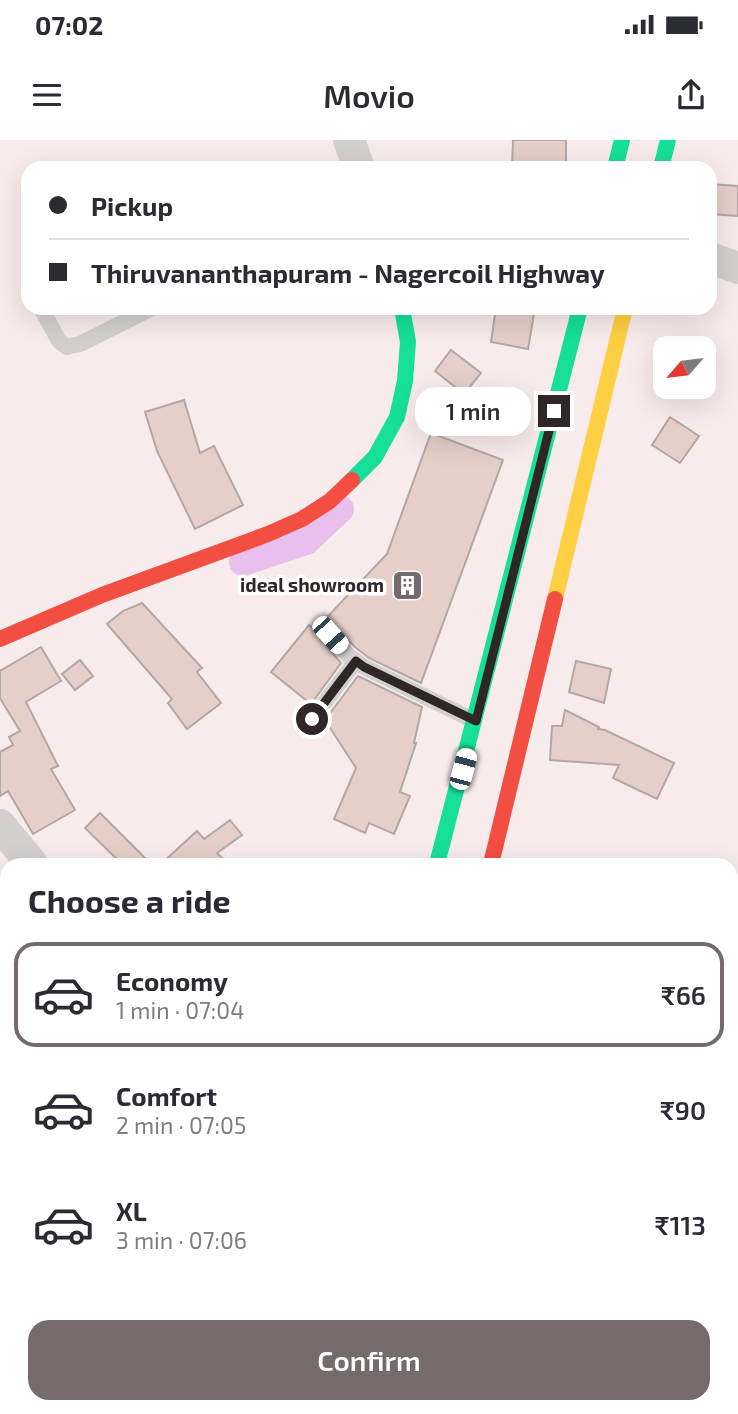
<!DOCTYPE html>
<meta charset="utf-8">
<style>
body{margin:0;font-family:"Exo 2",sans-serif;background:#f2f2f3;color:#2b2b33;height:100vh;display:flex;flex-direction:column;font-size:26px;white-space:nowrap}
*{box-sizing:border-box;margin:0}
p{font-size:23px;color:#7c7c81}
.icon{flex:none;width:38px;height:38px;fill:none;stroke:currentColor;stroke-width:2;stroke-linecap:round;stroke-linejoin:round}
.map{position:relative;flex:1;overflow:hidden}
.drawer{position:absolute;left:0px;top:718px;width:738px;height:556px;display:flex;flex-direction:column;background:#fff;border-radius:21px 21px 0 0;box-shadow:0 7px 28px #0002}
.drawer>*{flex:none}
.banner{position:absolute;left:21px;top:21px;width:696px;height:154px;border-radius:21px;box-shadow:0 7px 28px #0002;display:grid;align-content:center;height:154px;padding:0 28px;background:#fff}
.needle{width:46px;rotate:242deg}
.controls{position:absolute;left:653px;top:196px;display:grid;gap:14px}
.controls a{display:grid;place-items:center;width:63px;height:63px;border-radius:14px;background:#fff;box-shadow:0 7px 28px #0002;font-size:35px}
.end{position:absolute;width:32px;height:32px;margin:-16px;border:9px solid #2f2627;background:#fff;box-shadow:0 0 0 4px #fff}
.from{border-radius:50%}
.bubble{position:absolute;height:49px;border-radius:21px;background:#fff;box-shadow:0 7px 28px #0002;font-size:23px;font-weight:600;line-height:49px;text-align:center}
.car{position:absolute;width:21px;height:42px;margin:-21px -10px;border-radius:9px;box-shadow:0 0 5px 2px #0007;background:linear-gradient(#fff 24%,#345 0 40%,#fff 0 76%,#345 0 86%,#fff 0)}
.banner b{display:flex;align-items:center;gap:24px;height:66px;font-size:26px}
.banner b+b{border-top:2px solid #e1e1e2}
.banner i{width:18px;height:18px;background:#2b2b33}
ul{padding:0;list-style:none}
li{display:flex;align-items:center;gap:21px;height:105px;margin:0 14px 10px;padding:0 14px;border:4px solid transparent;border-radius:21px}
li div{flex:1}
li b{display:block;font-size:26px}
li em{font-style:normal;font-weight:600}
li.active{border-color:#756b6c}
li>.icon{width:63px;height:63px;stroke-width:1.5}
h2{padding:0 28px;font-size:32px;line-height:84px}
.primary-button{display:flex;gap:14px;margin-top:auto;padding:14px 28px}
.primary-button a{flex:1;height:80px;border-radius:21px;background:#756b6c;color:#fff;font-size:28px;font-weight:600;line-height:80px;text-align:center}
.status{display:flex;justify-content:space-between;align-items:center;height:49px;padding:0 35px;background:#fff;direction:ltr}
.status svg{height:19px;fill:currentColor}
header{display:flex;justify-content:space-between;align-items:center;height:91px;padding:0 28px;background:#fff;font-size:32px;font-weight:600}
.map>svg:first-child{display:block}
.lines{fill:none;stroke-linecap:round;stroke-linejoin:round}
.canal{stroke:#e9bfee;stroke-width:28}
.building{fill:#e5cfc8;stroke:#b2a8a7;stroke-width:2}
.lane{stroke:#d3cfcf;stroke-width:16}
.street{stroke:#d3cfcf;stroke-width:32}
.fast{stroke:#16e098;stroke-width:16}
.slow{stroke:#ffcf43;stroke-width:16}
.jam{stroke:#f24e42;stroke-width:16}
.route{stroke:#2f2627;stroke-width:9}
.labels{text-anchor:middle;stroke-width:7;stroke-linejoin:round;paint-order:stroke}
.poi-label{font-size:19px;font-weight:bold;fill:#2f2627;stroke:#fff;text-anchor:end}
</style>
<div class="status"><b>07:02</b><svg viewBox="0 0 49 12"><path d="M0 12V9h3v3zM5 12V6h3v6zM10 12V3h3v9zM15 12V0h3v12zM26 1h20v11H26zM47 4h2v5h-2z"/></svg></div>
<header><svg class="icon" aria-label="menu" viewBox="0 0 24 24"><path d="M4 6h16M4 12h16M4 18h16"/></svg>Movio<svg class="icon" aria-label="share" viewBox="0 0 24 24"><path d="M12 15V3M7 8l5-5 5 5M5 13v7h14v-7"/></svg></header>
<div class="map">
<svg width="738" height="1274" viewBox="0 0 738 1274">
<rect width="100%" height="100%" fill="#f8ebeb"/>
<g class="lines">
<path class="canal" d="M243,422L306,401L340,369"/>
</g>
<path class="building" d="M513,0H566V28H512Z
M710,44L738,46V76L710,74Z
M496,168H535L528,209L491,202Z
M451,210L481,233L464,254L435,231Z
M184,260L200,313L214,306L243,365L195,389L157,311L145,272Z
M670,277L699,296L680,323L652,305Z
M431,293L503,320L421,543L369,518L355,507L337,488L329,485L320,491V498L341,523L311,564L271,532L309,485L315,490L387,414Z
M142,463L202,528L197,532L221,563L187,589L168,563L172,559L107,484L123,471Z
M41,507L61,541L26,562L58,626L51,629L75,670L33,694L8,651L0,656V612L13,605L9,597L20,591L0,558V531Z
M80,520L93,536L75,550L62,534Z
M576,521L611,529L604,563L569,552Z
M358,536L422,567L414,603H416L400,652L410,656L394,694L369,683L365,693L334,679L356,628L325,580Z
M565,570L599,587L598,589L605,590L674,623L657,659L613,638L619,625L550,620L552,586H562Z
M100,673L151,724H122L85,688Z
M230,680L242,695L217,713L228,724H161L197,691L204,699Z"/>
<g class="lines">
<path class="lane" d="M41,168L59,201L67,207L80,204L152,168
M330,495L348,515L364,527L473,580
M312,579L356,521"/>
<path class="street" d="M349,0L359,28
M710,118L738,128
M0,685L32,724
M732,1205L738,1213
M416,1267L421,1274"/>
<path class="fast" d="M615,28L622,0
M661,28L668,0
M352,340L375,317L397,277L405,241L408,202L402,168
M437,724L580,168"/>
<path class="slow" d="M555,459L625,168
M323,1274L324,1267"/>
<path class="jam" d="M0,499L102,455L268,394L302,379L330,361L352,340
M491,724L555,459
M732,842L738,839
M378,1274L380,1267"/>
</g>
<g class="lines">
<path class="route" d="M312,579L356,521L364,527L476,581L554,271"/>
</g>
<defs>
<symbol id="building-square" viewBox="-11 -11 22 22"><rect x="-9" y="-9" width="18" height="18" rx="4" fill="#756b6c" stroke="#fff"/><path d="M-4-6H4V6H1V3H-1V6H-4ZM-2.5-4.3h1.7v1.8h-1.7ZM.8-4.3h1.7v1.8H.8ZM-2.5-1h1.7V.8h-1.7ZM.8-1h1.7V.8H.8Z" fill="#fff"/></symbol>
</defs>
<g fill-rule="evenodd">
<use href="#building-square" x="390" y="428" width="35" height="35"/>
</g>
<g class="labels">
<g class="poi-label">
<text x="384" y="452">ideal showroom</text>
</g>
</g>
</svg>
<div class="controls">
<a><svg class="needle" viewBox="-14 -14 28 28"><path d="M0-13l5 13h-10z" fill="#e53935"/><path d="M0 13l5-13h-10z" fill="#7c7c81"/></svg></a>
</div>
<i class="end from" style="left:312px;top:579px"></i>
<i class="end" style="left:554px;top:271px"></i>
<div class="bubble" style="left:415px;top:247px;width:116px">1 min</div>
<i class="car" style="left:330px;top:495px;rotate:138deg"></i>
<i class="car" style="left:463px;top:629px;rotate:15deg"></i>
<div class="banner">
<b><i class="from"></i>Pickup</b>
<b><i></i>Thiruvananthapuram - Nagercoil Highway</b>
</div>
<section class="drawer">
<h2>Choose a ride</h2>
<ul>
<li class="active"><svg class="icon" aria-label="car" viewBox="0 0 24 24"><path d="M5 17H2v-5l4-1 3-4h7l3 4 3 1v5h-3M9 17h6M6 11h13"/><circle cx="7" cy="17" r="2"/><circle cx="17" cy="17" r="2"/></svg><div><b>Economy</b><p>1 min · 07:04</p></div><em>₹66</em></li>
<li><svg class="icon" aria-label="car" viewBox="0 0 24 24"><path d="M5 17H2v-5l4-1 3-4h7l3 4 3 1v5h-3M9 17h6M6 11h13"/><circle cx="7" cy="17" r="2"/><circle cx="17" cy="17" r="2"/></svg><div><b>Comfort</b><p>2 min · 07:05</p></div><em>₹90</em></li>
<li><svg class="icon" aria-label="car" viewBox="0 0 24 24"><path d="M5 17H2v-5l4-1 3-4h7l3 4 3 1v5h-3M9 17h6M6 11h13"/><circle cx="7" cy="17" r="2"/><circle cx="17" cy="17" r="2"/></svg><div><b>XL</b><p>3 min · 07:06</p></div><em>₹113</em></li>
</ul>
<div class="primary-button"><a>Confirm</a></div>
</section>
</div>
